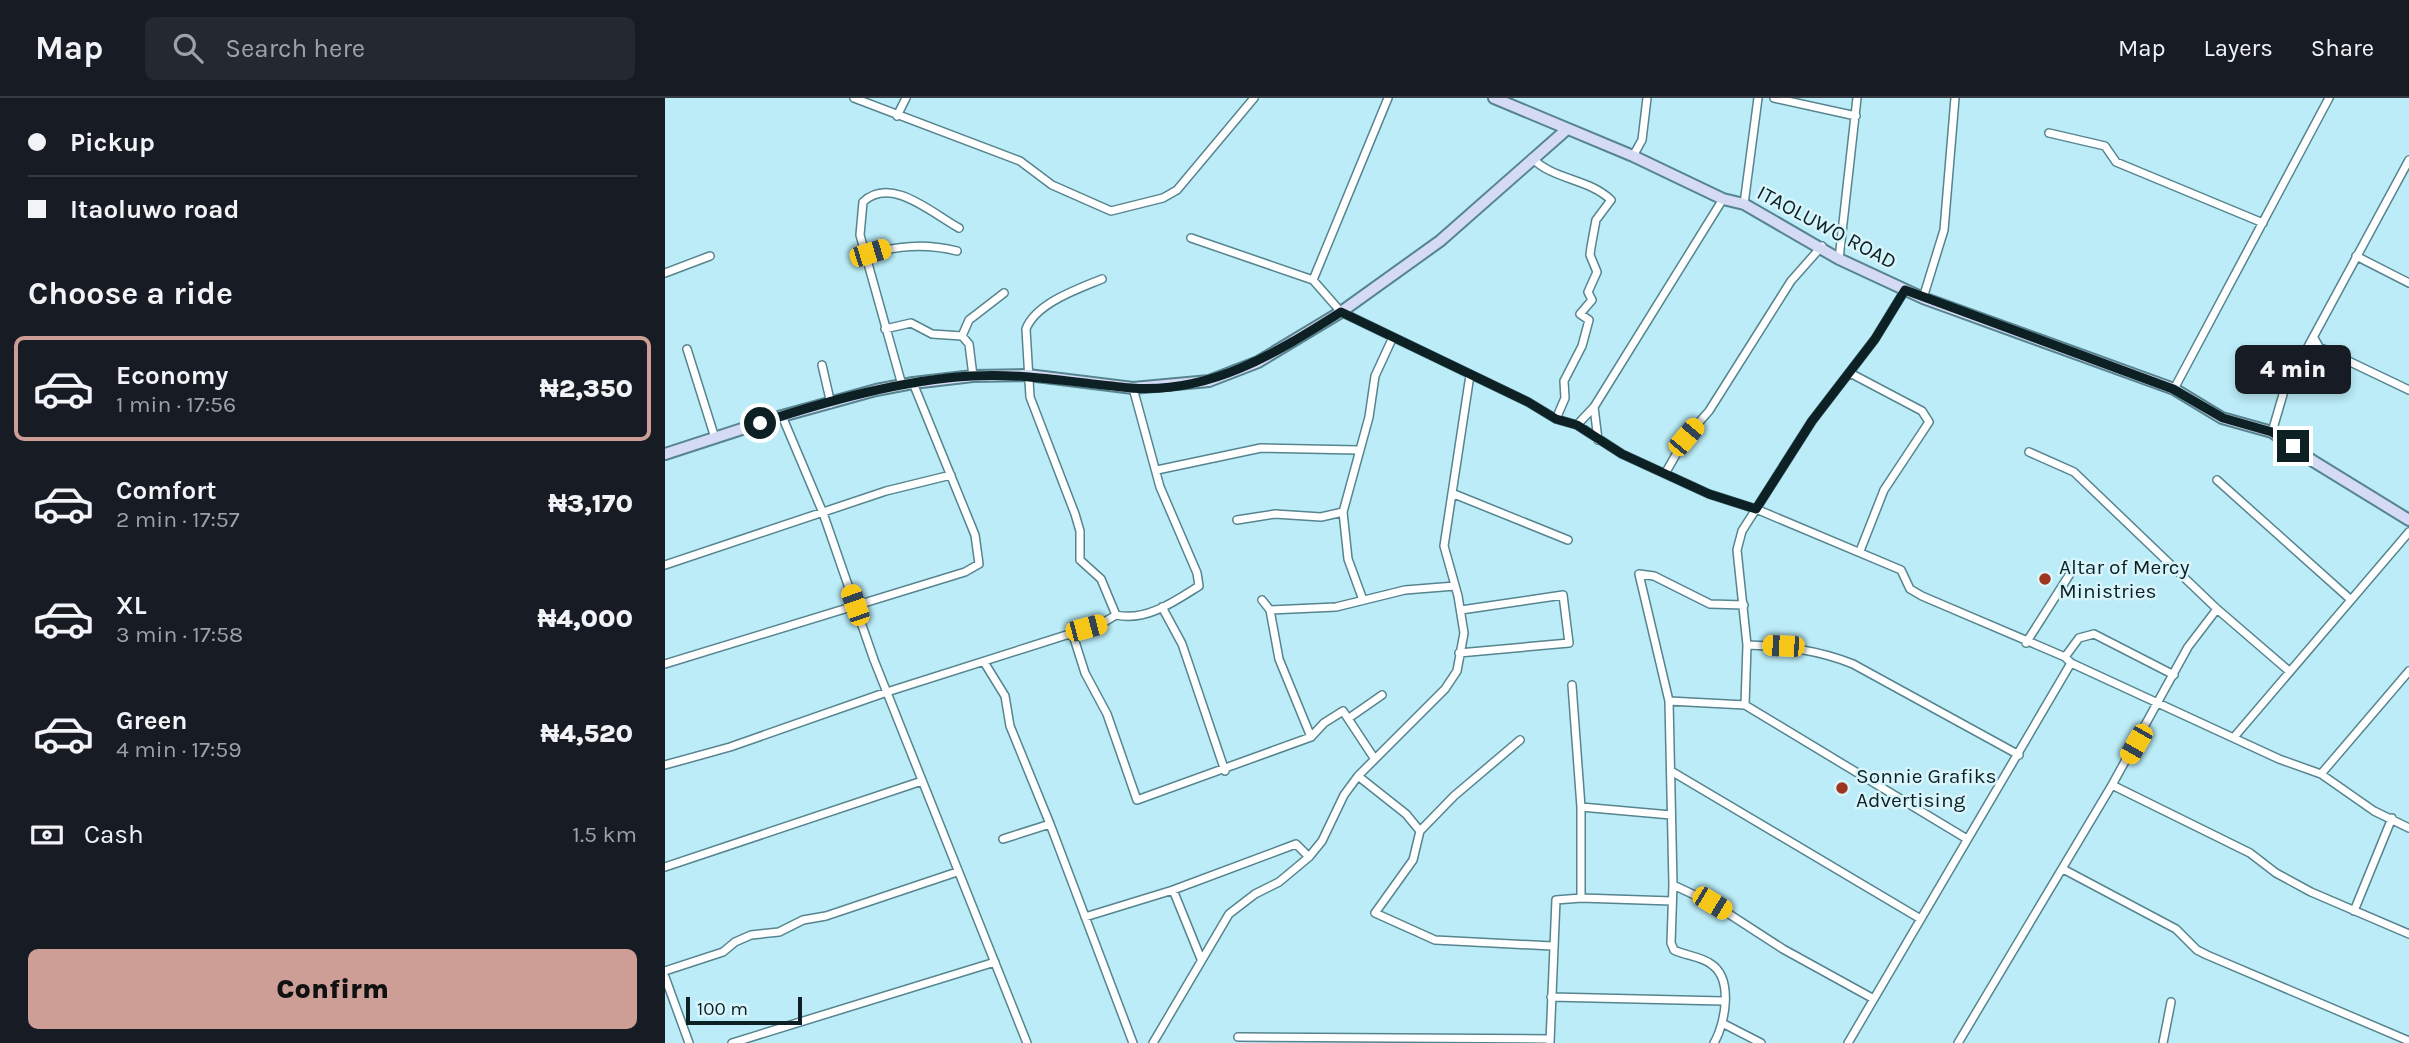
<!DOCTYPE html>
<meta charset="utf-8">
<style>
body{margin:0;font-family:Karla,sans-serif;background:#242831;color:#f1f3f6;height:100vh;display:flex;flex-direction:column;font-size:26px;white-space:nowrap}
*{box-sizing:border-box;margin:0}
p{font-size:23px;color:#9ea1a6}
.icon{flex:none;width:38px;height:38px;fill:none;stroke:currentColor;stroke-width:2;stroke-linecap:round;stroke-linejoin:round}
.map{position:relative;flex:1;overflow:hidden}
.details{display:flex;flex-direction:column;background:#171b24;width:665px}
.details>*{flex:none}
.hud{display:grid;align-content:center;height:154px;padding:0 28px;background:#171b24}
.scale{position:absolute;left:21px;bottom:18px;width:116px;box-sizing:border-box;padding-left:7px;border:4px solid #0d2024;border-top:0;font-size:19px;line-height:24px;white-space:nowrap;color:#0d2024;-webkit-text-stroke:5px #d8f5fc;paint-order:stroke}
.end{position:absolute;width:32px;height:32px;margin:-16px;border:9px solid #0d2024;background:#fff;box-shadow:0 0 0 4px #fff}
.from{border-radius:50%}
.bubble{position:absolute;height:49px;border-radius:10px;background:#171b24;box-shadow:0 4px 10px #0003;font-size:23px;font-weight:800;line-height:49px;text-align:center}
.car{position:absolute;width:21px;height:42px;margin:-21px -10px;border-radius:9px;box-shadow:0 0 5px 2px #0007;background:linear-gradient(#f5c518 24%,#345 0 40%,#f5c518 0 76%,#345 0 86%,#f5c518 0)}
.hud b{display:flex;align-items:center;gap:24px;height:66px;font-size:26px}
.hud b+b{border-top:2px solid #363941}
.hud i{width:18px;height:18px;background:#f1f3f6}
ul{padding:0;list-style:none}
li{display:flex;align-items:center;gap:21px;height:105px;margin:0 14px 10px;padding:0 14px;border:4px solid transparent;border-radius:10px}
li div{flex:1}
li b{display:block;font-size:26px}
li em{font-style:normal;font-weight:800}
li.active{border-color:#cc9e95}
li>.icon{width:63px;height:63px;stroke-width:1.5}
h2{padding:0 28px;font-size:32px;line-height:84px}
.pay{display:flex;align-items:center;gap:18px;height:77px;padding:0 28px;font-size:26px}
.pay p{margin-inline-start:auto}
.cta{display:flex;gap:14px;margin-top:auto;padding:14px 28px}
.cta a{flex:1;height:80px;border-radius:10px;background:#cc9e95;color:#111;font-size:28px;font-weight:800;line-height:80px;text-align:center}
header{display:flex;align-items:center;gap:42px;box-sizing:border-box;height:98px;padding:0 35px;background:#171b24;border-bottom:2px solid #363941}
header strong{font-size:33px}
nav{display:flex;gap:38px;margin-inline-start:auto;font-size:24px}
.search{width:490px;height:63px;background:#242831;display:flex;align-items:center;gap:18px;box-sizing:border-box;padding:0 24px;border-radius:10px;color:#9ea1a6;font-size:26px}
main{display:flex;flex:1;min-height:0}
.map>svg:first-child{display:block}
.lines{fill:none;stroke-linecap:round;stroke-linejoin:round}
.street-casing{stroke:#56848f;stroke-width:10}
.secondary-casing{stroke:#56848f;stroke-width:14}
.street{stroke:#fff;stroke-width:7}
.secondary{stroke:#d5daf5;stroke-width:10}
.route{stroke:#0d2024;stroke-width:9}
.poi-dot{fill:#9e351f;stroke:#d8f5fc;stroke-width:2.5}
.labels{text-anchor:middle;stroke-width:5;stroke-linejoin:round;paint-order:stroke}
.street-label{font-size:21px;fill:#0d2024;stroke:#d8f5fc}
.poi-label{font-size:21px;fill:#0d2024;stroke:#d8f5fc;text-anchor:start}
</style>
<header>
<strong>Map</strong>
<div class="search"><svg class="icon" aria-label="search" viewBox="0 0 24 24"><circle cx="10" cy="10" r="6"/><path d="M15 15l6 6"/></svg>Search here</div>
<nav><a>Map</a><a>Layers</a><a>Share</a></nav>
</header>
<main>
<section class="details">
<div class="hud">
<b><i class="from"></i>Pickup</b>
<b><i></i>Itaoluwo road</b>
</div>
<h2>Choose a ride</h2>
<ul>
<li class="active"><svg class="icon" aria-label="car" viewBox="0 0 24 24"><path d="M5 17H2v-5l4-1 3-4h7l3 4 3 1v5h-3M9 17h6M6 11h13"/><circle cx="7" cy="17" r="2"/><circle cx="17" cy="17" r="2"/></svg><div><b>Economy</b><p>1 min · 17:56</p></div><em>₦2,350</em></li>
<li><svg class="icon" aria-label="car" viewBox="0 0 24 24"><path d="M5 17H2v-5l4-1 3-4h7l3 4 3 1v5h-3M9 17h6M6 11h13"/><circle cx="7" cy="17" r="2"/><circle cx="17" cy="17" r="2"/></svg><div><b>Comfort</b><p>2 min · 17:57</p></div><em>₦3,170</em></li>
<li><svg class="icon" aria-label="car" viewBox="0 0 24 24"><path d="M5 17H2v-5l4-1 3-4h7l3 4 3 1v5h-3M9 17h6M6 11h13"/><circle cx="7" cy="17" r="2"/><circle cx="17" cy="17" r="2"/></svg><div><b>XL</b><p>3 min · 17:58</p></div><em>₦4,000</em></li>
<li><svg class="icon" aria-label="car" viewBox="0 0 24 24"><path d="M5 17H2v-5l4-1 3-4h7l3 4 3 1v5h-3M9 17h6M6 11h13"/><circle cx="7" cy="17" r="2"/><circle cx="17" cy="17" r="2"/></svg><div><b>Green</b><p>4 min · 17:59</p></div><em>₦4,520</em></li>
</ul>
<div class="pay"><svg class="icon" aria-label="cash" viewBox="0 0 24 24"><path d="M3 7h18v10H3z"/><circle cx="12" cy="12" r="2"/></svg>Cash<p>1.5 km</p></div>
<div class="cta"><a>Confirm</a></div>
</section>
<div class="map">
<svg width="1744" height="945" viewBox="0 0 1744 945">
<rect width="100%" height="100%" fill="#bbecf7"/>
<g class="lines">
<defs>
<path id="street" d="M189,0L355,63L387,87L446,113L498,100L512,92L589,0
M1109,0L1191,18
M232,18L241,0
M1384,35L1440,48L1451,64L1598,125
M968,58L977,42L982,0
M867,60C888,82 923,80 946,102L931,122L926,149L925,157L932,174L923,194L927,202L915,216L924,222L917,248L899,283L900,300L891,321
M1079,106L1093,0
M526,140L648,182L676,214L863,304L891,321L912,327L957,356L1044,396L1091,411L1236,472L1245,491L1257,498L1400,559L1406,565L1614,661L1656,676L1709,713L1744,730
M199,157C231,148 259,145 292,153
M1691,158L1744,185
M1174,161L1192,0
M0,175L45,158
M437,181C413,191 371,205 361,231L365,299L410,416L415,433V462L436,481L451,517
M648,182L723,0
M1258,200L1279,132L1290,0
M220,231L246,225L267,236L297,238L304,246L308,278
M297,238L304,222L339,195
M1649,240L1654,249L1744,292
M22,251L50,340
M157,267L166,306
M1185,275L1257,313L1264,324L1219,392L1195,453
M237,287L195,137L198,104C226,77 268,116 294,130
M1509,291L1664,0
M929,309L933,342
M117,318L158,415L209,562L362,945
M912,327L929,309L1058,101
M1607,334L1619,293L1744,62
M1364,354L1409,374L1552,511L1624,573
M492,372L596,350L693,352
M1001,374L1021,339L1044,313L1126,183L1157,148
M1552,382L1685,501
M789,396L903,442
M572,422L610,416L656,419L678,414
M0,467L221,393L286,377
M597,502L605,512L671,509L740,492L790,488
M698,502L683,461L678,414L704,319L710,278L728,239
M497,509L517,546L560,673
M605,512L614,561L646,639
M407,534L420,575L442,616L472,702L646,639L659,625L678,613L709,660
M1361,545L1408,471
M1082,547C1120,548 1153,552 1188,566L1354,657
M794,555L904,545L898,497L796,512
M1400,559L1414,540L1429,536L1509,577
M319,564L340,598L345,628L385,726L338,741
M0,566L300,474L314,466L310,437L248,285
M907,587L916,709V800
M1004,603L1080,607L1302,741
M1080,607L1082,547L1072,452L1077,433L1147,323L1210,241L1240,192
M684,620L717,597
M1570,638L1744,434
M0,667L65,649L222,594L436,526L451,517C481,524 510,503 534,488L532,475L495,389L468,290
M1006,673L1254,820
M1656,676L1744,573
M693,678L741,716L755,733L748,762L710,815L770,842L887,848
M1447,687L1585,755L1611,775L1646,794L1744,836
M916,709L1006,717
M385,726L468,945
M755,733L789,698L855,642
M0,769L257,683
M1398,771L1511,831L1532,852L1542,857L1744,943
M1008,787L1047,805L1118,851L1207,900
M508,792L536,861
M1689,813L1727,720
M420,819L508,792L631,746L644,759
M0,873L58,854L70,844L86,837L114,834L138,822L161,818L292,774
M0,879L24,945
M886,899L1058,903
M1059,926L1096,945
M573,939L885,941
M885,944L891,802L916,800L1007,803
M67,945L330,864
M488,945L564,816L590,796L614,784L644,759L657,743L679,697L693,678L780,591L792,573L799,535L793,498L779,448L805,277
M1049,945C1060,926 1069,881 1046,866C1035,858 1021,858 1009,852L1006,845L1008,787L1004,603L974,476L989,478L1045,506L1079,507
M1183,945L1406,565
M1293,945L1447,687L1523,549L1552,511
M1498,945L1506,904"/>
<path id="secondary" d="M829,0L968,58L1058,101L1079,106L1174,161L1258,200L1509,291L1557,320L1607,334L1648,363L1744,422
M0,356L117,318L211,292L248,285L308,278L363,277L468,290L544,283L593,264L676,214L775,143L901,32"/>
</defs>
<use href="#street" class="street-casing"/>
<use href="#secondary" class="secondary-casing"/>
<use href="#street" class="street"/>
<use href="#secondary" class="secondary"/>
</g>
<g class="lines">
<path class="route" d="M95,325C162,303 237,282 307,278C361,275 412,285 466,290C546,296 611,255 676,214L863,304L891,321L912,327L957,356L1044,396L1091,411L1147,323L1210,241L1240,192L1508,291L1558,320L1607,334L1628,348"/>
</g>
<g class="poi-dot">
<circle cx="1380" cy="481" r="7"/>
<circle cx="1177" cy="690" r="7"/>
</g>
<g class="labels">
<g class="street-label">
<text transform="translate(1162 129) rotate(28)" y="7">ITAOLUWO ROAD</text>
</g>
<g class="poi-label">
<text x="1394" y="476">Altar of Mercy<tspan x="1394" dy="24">Ministries</tspan></text>
<text x="1191" y="685">Sonnie Grafiks<tspan x="1191" dy="24">Advertising</tspan></text>
</g>
</g>
</svg>
<div class="scale">100 m</div>
<i class="end from" style="left:95px;top:325px"></i>
<i class="end" style="left:1628px;top:348px"></i>
<div class="bubble" style="left:1570px;top:247px;width:116px">4 min</div>
<i class="car" style="left:205px;top:155px;rotate:73deg"></i>
<i class="car" style="left:1021px;top:339px;rotate:40deg"></i>
<i class="car" style="left:190px;top:507px;rotate:341deg"></i>
<i class="car" style="left:421px;top:530px;rotate:75deg"></i>
<i class="car" style="left:1118px;top:548px;rotate:272deg"></i>
<i class="car" style="left:1471px;top:646px;rotate:210deg"></i>
<i class="car" style="left:1047px;top:805px;rotate:121deg"></i>
</div>
</main>
